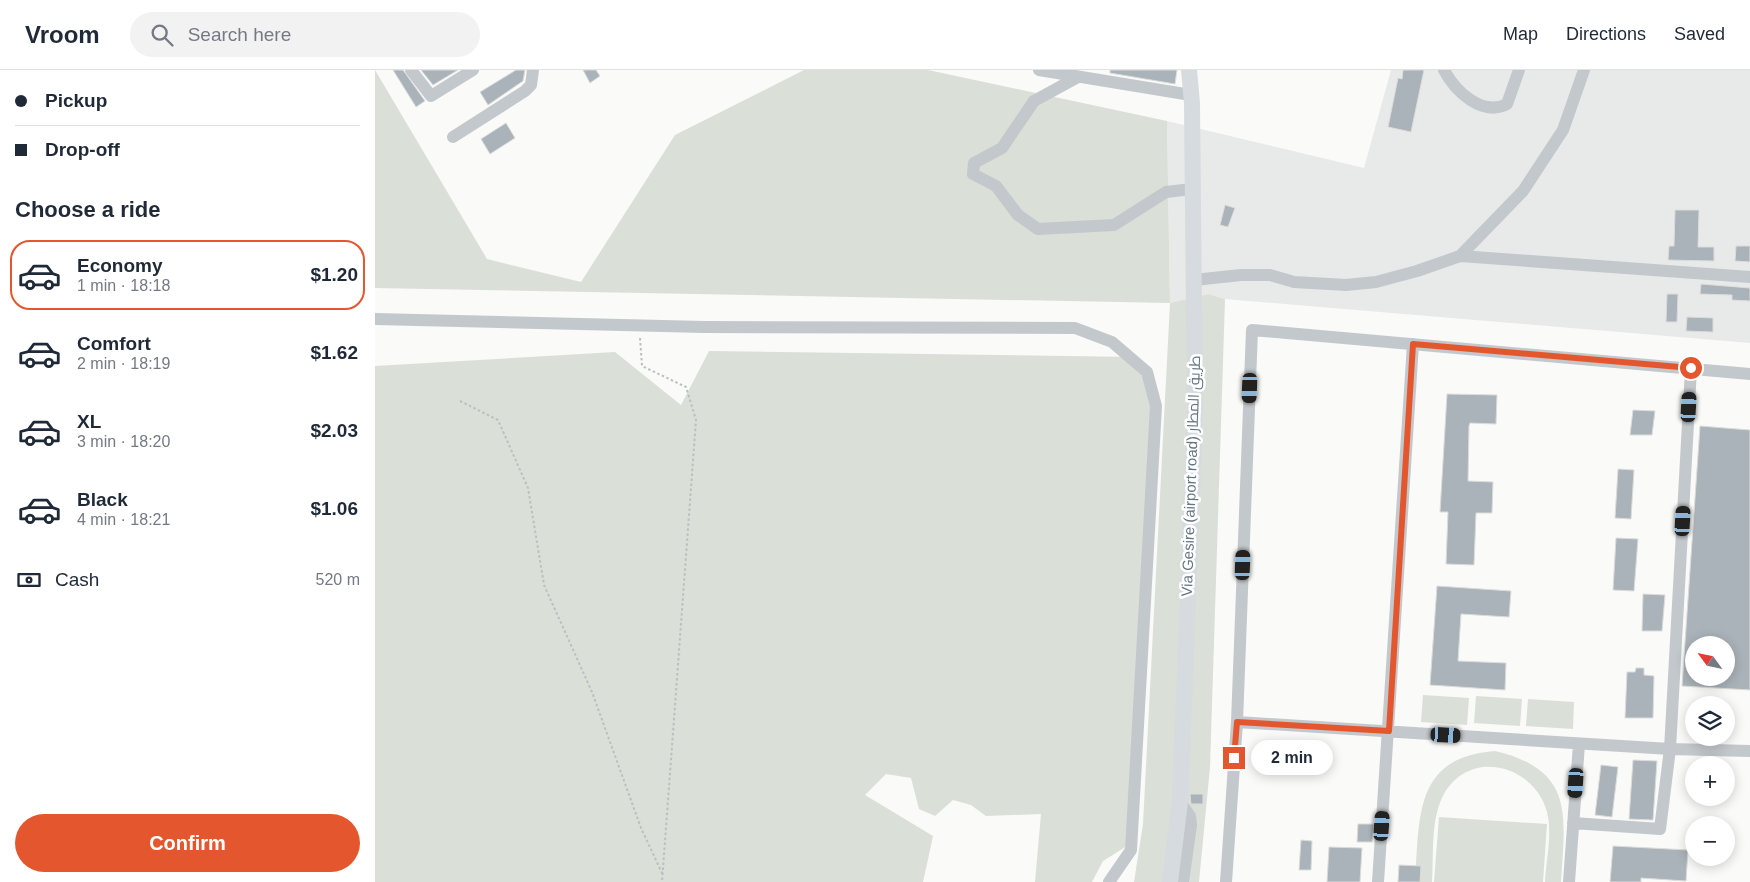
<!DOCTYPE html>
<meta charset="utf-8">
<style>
body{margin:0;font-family:Arial,Cairo,sans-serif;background:#f2f2f3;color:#1f2937;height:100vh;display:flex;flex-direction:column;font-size:19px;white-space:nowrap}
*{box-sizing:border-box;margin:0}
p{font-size:16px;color:#747a83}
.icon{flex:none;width:28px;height:28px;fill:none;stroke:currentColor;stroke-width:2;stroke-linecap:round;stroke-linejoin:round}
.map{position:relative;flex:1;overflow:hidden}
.panel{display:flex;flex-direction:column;background:#fff;width:375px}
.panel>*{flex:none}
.guide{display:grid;align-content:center;height:110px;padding:0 15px;background:#fff}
.needle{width:32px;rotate:303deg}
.controls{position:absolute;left:1310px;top:566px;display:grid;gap:10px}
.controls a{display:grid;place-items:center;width:50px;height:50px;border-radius:50%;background:#fff;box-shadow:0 2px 12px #0003;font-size:25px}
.end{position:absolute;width:22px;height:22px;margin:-11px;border:6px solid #e4572e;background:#fff;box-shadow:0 0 0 2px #fff}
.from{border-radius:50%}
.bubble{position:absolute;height:35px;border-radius:18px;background:#fff;box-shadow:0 2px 12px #0003;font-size:16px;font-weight:600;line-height:35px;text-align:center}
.car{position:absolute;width:15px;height:30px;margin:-15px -8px;border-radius:6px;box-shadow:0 0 4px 1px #0007;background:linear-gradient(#222 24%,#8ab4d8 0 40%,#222 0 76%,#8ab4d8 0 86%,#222 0)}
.guide b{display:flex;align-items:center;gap:18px;height:48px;font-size:19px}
.guide b+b{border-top:1px solid #e0e1e3}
.guide i{width:12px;height:12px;background:#1f2937}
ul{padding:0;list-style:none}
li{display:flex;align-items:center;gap:15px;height:70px;margin:0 10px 8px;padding:0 5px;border:2px solid transparent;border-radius:20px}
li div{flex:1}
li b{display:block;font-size:19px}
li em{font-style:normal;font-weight:600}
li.active{border-color:#e4572e}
li>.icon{width:45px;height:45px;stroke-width:1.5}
h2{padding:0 15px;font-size:22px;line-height:60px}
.pay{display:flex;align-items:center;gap:12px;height:55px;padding:0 15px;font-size:19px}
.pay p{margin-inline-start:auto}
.action{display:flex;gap:10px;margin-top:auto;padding:10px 15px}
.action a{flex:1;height:58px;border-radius:30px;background:#e4572e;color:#fff;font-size:20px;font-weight:600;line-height:58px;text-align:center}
header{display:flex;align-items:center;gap:30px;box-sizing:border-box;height:70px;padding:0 25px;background:#fff;border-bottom:1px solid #e0e1e3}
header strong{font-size:24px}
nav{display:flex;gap:28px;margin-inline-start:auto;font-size:18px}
.search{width:350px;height:45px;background:#f2f2f3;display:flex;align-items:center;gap:12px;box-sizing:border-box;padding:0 18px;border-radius:28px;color:#747a83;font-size:19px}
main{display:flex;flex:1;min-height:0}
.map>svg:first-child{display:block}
.built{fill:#e8e9e9}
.green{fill:#dadfd7}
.building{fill:#aab3b9;stroke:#dcdcda;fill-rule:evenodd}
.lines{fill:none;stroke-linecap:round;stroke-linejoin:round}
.path{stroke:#bbbfc2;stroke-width:2;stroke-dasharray:2.5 2.5;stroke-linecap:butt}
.minor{stroke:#c3c8cc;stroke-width:12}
.major{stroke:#d6dbdf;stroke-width:16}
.route{stroke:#e4572e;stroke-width:6}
.labels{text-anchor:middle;stroke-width:5;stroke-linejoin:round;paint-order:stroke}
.street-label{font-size:15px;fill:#657683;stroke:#fff}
</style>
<header>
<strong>Vroom</strong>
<div class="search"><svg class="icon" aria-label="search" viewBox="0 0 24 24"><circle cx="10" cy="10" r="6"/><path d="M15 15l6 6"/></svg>Search here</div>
<nav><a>Map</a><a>Directions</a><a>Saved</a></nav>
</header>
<main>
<section class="panel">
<div class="guide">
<b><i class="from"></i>Pickup</b>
<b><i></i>Drop-off</b>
</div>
<h2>Choose a ride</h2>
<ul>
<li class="active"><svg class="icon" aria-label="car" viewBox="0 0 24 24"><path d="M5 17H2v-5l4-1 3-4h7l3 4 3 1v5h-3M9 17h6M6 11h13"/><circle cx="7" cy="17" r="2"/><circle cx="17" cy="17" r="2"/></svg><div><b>Economy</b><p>1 min · 18:18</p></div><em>$1.20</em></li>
<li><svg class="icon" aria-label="car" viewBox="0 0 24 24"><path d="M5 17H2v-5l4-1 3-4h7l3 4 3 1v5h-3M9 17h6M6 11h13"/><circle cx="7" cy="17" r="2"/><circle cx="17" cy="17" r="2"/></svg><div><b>Comfort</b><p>2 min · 18:19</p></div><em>$1.62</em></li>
<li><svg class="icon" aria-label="car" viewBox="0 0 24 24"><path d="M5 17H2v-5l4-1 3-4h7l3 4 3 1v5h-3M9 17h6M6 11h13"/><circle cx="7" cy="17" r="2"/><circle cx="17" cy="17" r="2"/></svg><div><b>XL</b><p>3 min · 18:20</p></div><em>$2.03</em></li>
<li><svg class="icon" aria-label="car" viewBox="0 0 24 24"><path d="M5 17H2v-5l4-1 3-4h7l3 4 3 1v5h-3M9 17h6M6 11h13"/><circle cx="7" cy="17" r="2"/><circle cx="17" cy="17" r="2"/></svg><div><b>Black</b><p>4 min · 18:21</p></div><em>$1.06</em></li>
</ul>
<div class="pay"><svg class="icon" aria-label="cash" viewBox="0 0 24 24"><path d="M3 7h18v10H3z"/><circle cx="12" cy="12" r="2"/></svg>Cash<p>520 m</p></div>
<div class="action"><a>Confirm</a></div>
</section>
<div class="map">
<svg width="1375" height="812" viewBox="0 0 1375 812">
<rect width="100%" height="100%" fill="#fafaf8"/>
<path class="built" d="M1016,0H1375V273L850,229L833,224L795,233L792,51L989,98Z"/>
<path class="green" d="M0,0L112,189L206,212L300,65L429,0H553L792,51L795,233L833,224L850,229L835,697L824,812H759L768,754L795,233L0,218Z
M334,281L760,287L781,344L752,776L728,791L717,812H660L666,744L611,746L596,735L578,730L560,746L544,739L536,708L511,704L490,725L558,766L548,812H0V296L240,282L306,335Z
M1048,625L1094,628L1092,655L1046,652Z
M1101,626L1147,629L1145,656L1099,653Z
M1153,629L1199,632L1198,659L1151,656Z
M1120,681C1200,700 1190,745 1186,812H1170C1171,789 1179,758 1170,736C1154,694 1096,680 1070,722C1055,747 1059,784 1057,812H1040C1045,748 1038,687 1120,681Z
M1064,747L1172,754L1168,812H1059Z"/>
<path class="building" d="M18,0H28L50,31L41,37Z
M46,0H83L58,15Z
M141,0H150L148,11L113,35L105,22Z
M208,0H221L225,6L215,13Z
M735,0H802L800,14L735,3Z
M1028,0H1049L1036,62L1013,57L1023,8L1027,9Z
M131,53L140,68L115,84L106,69Z
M850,135L860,138L853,157L845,155Z
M1300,140H1324L1323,177H1339V191L1293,190L1294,176H1299Z
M1361,176H1375V192L1360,191Z
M1326,214L1375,218V231L1357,230V225L1325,224Z
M1292,224H1303L1302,252H1291Z
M1312,247L1338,248V262L1311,261Z
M1072,324L1122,325L1121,354L1095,353L1094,356L1093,411L1118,412L1117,443H1101L1099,495L1071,494L1073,442H1065Z
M1258,340L1280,341L1277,365H1255Z
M1325,356L1375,360V620L1307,616ZM1319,575H1351V608H1319Z
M1243,399L1259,400L1256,449L1240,448Z
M1241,468L1263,469L1259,521L1238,520Z
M1062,516L1136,521L1134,547L1086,544L1083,591L1131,593L1130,620L1055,615Z
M1268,524L1290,525L1287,561H1267Z
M1261,598H1269V605L1279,606L1278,648H1250L1252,602H1260Z
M1258,690L1282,691L1278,750L1254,749Z
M1226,695L1243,697L1237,747L1220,745Z
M815,724H828V734H816Z
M983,754H999L997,772H982Z
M926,770L937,771L936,800H924Z
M1238,776L1313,780L1311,811L1266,808V812H1235Z
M954,777L987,778L985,812H952Z
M1024,795L1046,796L1045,812H1023Z"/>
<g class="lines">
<path class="path" d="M265,268L267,296L311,317L321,350L287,812
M85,331L123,350L153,418L169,515L217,622L266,758L287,803"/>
<path class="minor" d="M36,0L56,26L98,0
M664,0L816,25
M1069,0C1080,21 1107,47 1132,34L1144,0
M703,7L659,31L627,78L599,93L598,104L621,116L643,145L663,159L739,155L791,122L817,119
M78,67L150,21L156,15L158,0
M1085,186L1148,121L1188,60L1209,0
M819,210L866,205H895L919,212L971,215L1001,212L1042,201L1085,186L1375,207
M0,249L329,257L700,258L737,272L772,302L781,336L756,780L734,812
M862,652L1295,679L1375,681
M805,732L815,746L816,755L808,812
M1198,753L1285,759L1295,679L1316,299
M851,812L862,652L877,260L1375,304
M1003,812L1038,274
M1194,812L1204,674"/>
<path class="major" d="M795,812L805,732L820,345L817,33L814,0"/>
</g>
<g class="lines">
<path class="route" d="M859,688L862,652L1014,661L1038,274L1316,298"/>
</g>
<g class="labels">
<g class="street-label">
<text transform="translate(816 406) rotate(-88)" y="5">Via Gesire (airport road) طريق المطار</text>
</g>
</g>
</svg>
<div class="controls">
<a><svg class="needle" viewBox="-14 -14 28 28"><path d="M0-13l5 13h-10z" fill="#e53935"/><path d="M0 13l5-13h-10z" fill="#747a83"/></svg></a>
<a><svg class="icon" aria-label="layers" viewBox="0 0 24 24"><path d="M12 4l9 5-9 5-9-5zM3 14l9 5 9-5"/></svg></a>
<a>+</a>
<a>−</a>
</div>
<i class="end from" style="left:1316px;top:298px"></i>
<i class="end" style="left:859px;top:688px"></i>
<div class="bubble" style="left:876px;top:670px;width:82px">2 min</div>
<i class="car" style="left:875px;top:318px;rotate:182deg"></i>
<i class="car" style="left:1314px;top:337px;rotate:3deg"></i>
<i class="car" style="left:1308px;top:451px;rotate:3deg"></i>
<i class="car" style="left:868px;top:495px;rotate:2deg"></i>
<i class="car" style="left:1071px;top:665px;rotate:93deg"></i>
<i class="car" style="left:1201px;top:713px;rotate:184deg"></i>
<i class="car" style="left:1007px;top:756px;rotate:4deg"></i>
</div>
</main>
